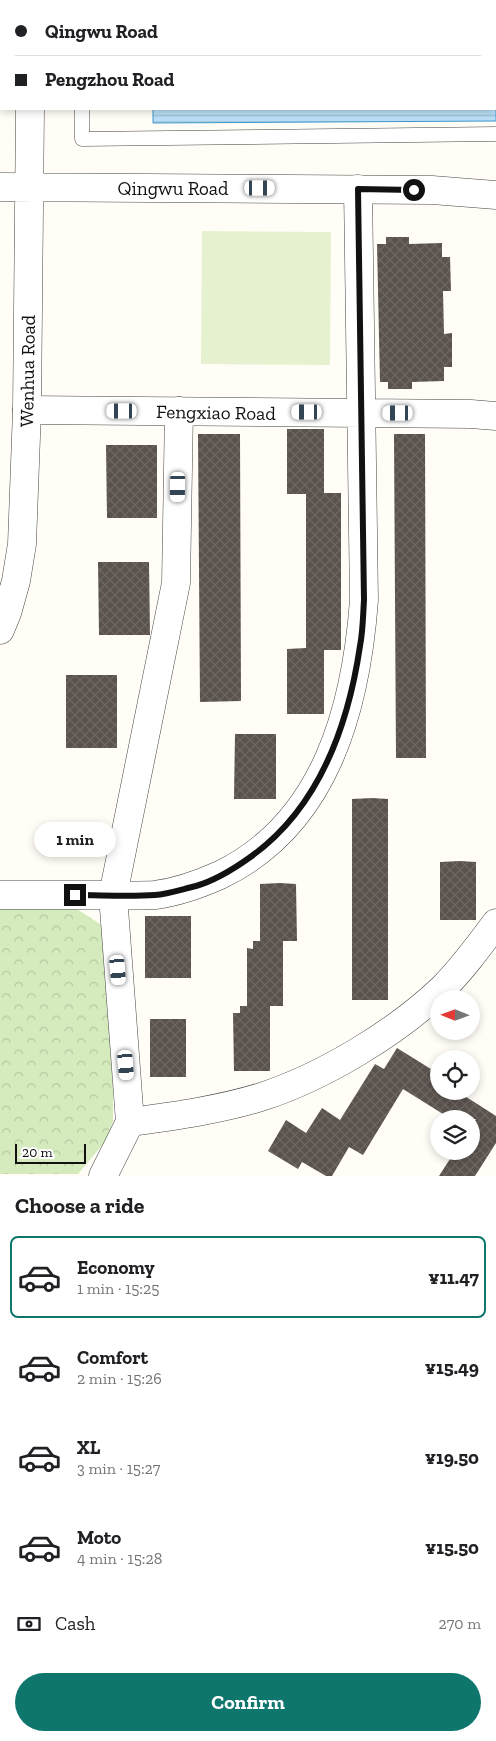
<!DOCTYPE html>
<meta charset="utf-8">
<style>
body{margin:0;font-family:"Zilla Slab",serif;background:#f6f6f6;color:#202124;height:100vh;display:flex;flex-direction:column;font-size:19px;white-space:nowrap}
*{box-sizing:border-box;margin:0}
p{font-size:16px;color:#757577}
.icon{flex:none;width:28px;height:28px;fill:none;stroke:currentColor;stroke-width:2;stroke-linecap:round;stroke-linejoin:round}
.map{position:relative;height:1176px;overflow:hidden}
.panel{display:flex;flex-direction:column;background:#fff;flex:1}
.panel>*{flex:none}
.guide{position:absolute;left:0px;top:0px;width:496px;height:110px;box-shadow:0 2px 8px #0003;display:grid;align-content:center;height:110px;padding:0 15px;background:#fff}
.needle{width:32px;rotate:271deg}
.controls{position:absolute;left:430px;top:990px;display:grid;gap:10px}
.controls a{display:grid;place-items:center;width:50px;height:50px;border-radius:50%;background:#fff;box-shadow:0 2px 8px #0003;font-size:25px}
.scale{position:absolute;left:15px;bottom:12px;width:71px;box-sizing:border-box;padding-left:5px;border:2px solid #111;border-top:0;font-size:14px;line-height:18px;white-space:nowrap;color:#111;-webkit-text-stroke:4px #fff;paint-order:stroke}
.end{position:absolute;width:22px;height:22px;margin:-11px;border:6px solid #111;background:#fff;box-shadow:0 0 0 2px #fff}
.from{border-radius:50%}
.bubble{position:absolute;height:35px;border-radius:18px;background:#fff;box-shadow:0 2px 8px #0003;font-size:16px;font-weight:800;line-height:35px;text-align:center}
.car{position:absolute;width:15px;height:30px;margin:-15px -8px;border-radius:6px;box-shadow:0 0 4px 1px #0007;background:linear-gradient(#fff 24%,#345 0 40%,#fff 0 76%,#345 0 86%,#fff 0)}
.guide b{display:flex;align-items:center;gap:18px;height:48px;font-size:19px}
.guide b+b{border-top:1px solid #e0e0e0}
.guide i{width:12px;height:12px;background:#202124}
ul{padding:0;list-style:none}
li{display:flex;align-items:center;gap:15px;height:82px;margin:0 10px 8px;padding:0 5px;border:2px solid transparent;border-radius:8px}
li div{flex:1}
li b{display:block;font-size:19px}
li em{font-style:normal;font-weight:800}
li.current{border-color:#0f766e}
li>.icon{width:45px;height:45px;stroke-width:1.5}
h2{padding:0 15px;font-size:22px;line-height:60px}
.pay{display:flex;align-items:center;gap:12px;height:55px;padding:0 15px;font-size:19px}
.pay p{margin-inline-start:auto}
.action{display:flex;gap:10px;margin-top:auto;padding:10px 15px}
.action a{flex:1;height:58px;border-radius:30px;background:#0f766e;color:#fff;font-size:20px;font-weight:800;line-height:58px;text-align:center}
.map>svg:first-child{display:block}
.park{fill:url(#park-crowns)}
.pitch{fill:#e6f2cf}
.water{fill:url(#water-rules);stroke:#3f96cf}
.building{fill:url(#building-cross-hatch)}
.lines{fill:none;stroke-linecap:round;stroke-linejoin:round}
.service-casing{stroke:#444;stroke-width:15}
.minor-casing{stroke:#444;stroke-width:29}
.tertiary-casing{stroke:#444;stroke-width:29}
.service{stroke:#fff;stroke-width:14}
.minor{stroke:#fff;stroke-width:28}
.tertiary{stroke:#fff;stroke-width:28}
.route{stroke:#111;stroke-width:6}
.labels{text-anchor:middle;stroke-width:5;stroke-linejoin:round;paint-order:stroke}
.street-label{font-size:19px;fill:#111;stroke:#fff}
</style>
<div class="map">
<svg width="496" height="1176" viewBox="0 0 496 1176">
<defs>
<pattern id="park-crowns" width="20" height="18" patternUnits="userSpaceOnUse" patternTransform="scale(1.25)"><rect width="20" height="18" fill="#d5ebbd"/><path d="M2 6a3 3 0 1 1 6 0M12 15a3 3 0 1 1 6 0" fill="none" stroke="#b6c8a1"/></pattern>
<pattern id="water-rules" width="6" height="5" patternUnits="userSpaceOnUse" patternTransform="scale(1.25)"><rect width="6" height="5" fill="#b9e0f7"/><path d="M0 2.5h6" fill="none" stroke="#9ebfd3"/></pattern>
<pattern id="building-cross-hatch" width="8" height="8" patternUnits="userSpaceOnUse" patternTransform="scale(1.25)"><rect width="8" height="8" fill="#5a524d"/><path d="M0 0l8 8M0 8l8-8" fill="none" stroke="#6d6662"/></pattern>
</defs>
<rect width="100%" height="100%" fill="#fffdf5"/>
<path class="park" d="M0,908L77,909L103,926L113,1090V1122L104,1143L78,1174H0Z"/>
<path class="pitch" d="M202,231L331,232L330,365L201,364Z"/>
<path class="water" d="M153,0H496V121L153,123V109H495V1Z"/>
<path class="building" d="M386,237H409V244L442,243V257H450L451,291H443L444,334L452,333V367H444V381L412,382V389H388V382H380L377,244H386Z
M287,429H324V493H341V650H324V714H287V649L306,648V494H287Z
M198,434H240L241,701L200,702Z
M394,434H425L426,758H396Z
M106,445H157V518H107Z
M98,562H149L150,635H99Z
M66,675H117V748H66Z
M235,734H276V799H234Z
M372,798L388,799V1000H352V799Z
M460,861L476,862V920H440V862Z
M280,883L296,884L297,941H283V1006H270V1071H234L233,1013H240V1006H247V948L253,949V941H260V884Z
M145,916H191V978H145Z
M150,1019H186V1077H150Z
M397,1048L439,1074V1091H457L496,1116V1143L475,1176H439L455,1151H471V1127L476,1119H451L403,1089L363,1155L349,1147L332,1176H326L302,1162L298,1169L268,1151L286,1120L306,1133L322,1108L340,1120L375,1064L384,1069Z"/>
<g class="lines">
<defs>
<path id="service" d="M81,0V1
M82,109V139L496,134"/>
<path id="minor" d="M27,410L471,414L496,416
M0,895C35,895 71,895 106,895C122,895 139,896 155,895C178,892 200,884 220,875C326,824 356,708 364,600L358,189
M130,1122C174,1116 219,1110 261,1097C323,1077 396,1033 443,988C463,968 479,946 496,923
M103,1176L130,1122L113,895L176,583L179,411"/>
<path id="tertiary" d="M29,0V1
M0,187L432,190L496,195
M0,630L7,613L16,581L22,544L27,410L30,109"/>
</defs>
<use href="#service" class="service-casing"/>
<use href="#minor" class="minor-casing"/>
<use href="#tertiary" class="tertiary-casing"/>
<use href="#service" class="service"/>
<use href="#minor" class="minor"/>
<use href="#tertiary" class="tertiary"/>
</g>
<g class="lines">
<path class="route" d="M75,895C101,895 129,897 155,895C168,894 183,889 196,886C213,881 235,868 249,858C319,809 348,727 360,646C363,631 363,615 364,600L358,189L414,190"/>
</g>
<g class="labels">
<g class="street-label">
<text x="173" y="195">Qingwu Road</text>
<text transform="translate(27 371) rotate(-89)" y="7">Wenhua Road</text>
<text transform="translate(216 412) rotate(1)" y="7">Fengxiao Road</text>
</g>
</g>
</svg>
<div class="controls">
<a><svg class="needle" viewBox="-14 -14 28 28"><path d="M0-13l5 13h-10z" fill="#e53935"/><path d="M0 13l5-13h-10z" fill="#757577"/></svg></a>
<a><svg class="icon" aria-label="locate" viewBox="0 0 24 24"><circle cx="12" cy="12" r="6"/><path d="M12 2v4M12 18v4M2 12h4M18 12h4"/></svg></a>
<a><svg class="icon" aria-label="layers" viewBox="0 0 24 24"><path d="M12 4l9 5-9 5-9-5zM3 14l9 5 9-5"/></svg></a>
</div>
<div class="scale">20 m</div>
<i class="end from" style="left:414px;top:190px"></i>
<i class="end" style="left:75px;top:895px"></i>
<div class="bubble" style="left:34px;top:822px;width:82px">1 min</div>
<i class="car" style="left:260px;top:188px;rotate:90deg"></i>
<i class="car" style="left:122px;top:411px;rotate:270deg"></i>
<i class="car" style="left:307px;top:412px;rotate:270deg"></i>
<i class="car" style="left:398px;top:413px;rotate:270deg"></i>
<i class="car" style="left:178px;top:487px;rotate:181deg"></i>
<i class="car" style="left:118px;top:970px;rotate:175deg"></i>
<i class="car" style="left:126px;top:1065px;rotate:175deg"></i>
<div class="guide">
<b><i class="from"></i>Qingwu Road</b>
<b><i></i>Pengzhou Road</b>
</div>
</div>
<section class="panel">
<h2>Choose a ride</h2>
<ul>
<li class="current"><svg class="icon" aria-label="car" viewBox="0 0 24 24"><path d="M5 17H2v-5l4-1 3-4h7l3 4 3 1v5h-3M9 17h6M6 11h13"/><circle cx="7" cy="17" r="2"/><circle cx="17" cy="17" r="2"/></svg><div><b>Economy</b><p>1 min · 15:25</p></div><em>¥11.47</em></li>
<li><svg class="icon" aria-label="car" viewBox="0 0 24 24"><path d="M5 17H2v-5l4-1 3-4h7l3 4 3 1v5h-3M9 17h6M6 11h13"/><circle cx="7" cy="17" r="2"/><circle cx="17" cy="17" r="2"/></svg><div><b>Comfort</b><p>2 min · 15:26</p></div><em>¥15.49</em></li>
<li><svg class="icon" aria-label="car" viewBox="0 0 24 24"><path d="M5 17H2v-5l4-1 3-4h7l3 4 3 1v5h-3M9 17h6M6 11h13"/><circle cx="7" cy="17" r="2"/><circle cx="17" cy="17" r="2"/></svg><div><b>XL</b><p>3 min · 15:27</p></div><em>¥19.50</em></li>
<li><svg class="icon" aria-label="car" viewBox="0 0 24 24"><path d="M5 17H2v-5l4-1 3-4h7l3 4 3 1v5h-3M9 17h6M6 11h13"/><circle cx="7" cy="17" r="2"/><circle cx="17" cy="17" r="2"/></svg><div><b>Moto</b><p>4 min · 15:28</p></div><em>¥15.50</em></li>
</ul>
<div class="pay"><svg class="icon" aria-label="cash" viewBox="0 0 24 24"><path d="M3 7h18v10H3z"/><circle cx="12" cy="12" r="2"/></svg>Cash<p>270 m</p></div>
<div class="action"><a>Confirm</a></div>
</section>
